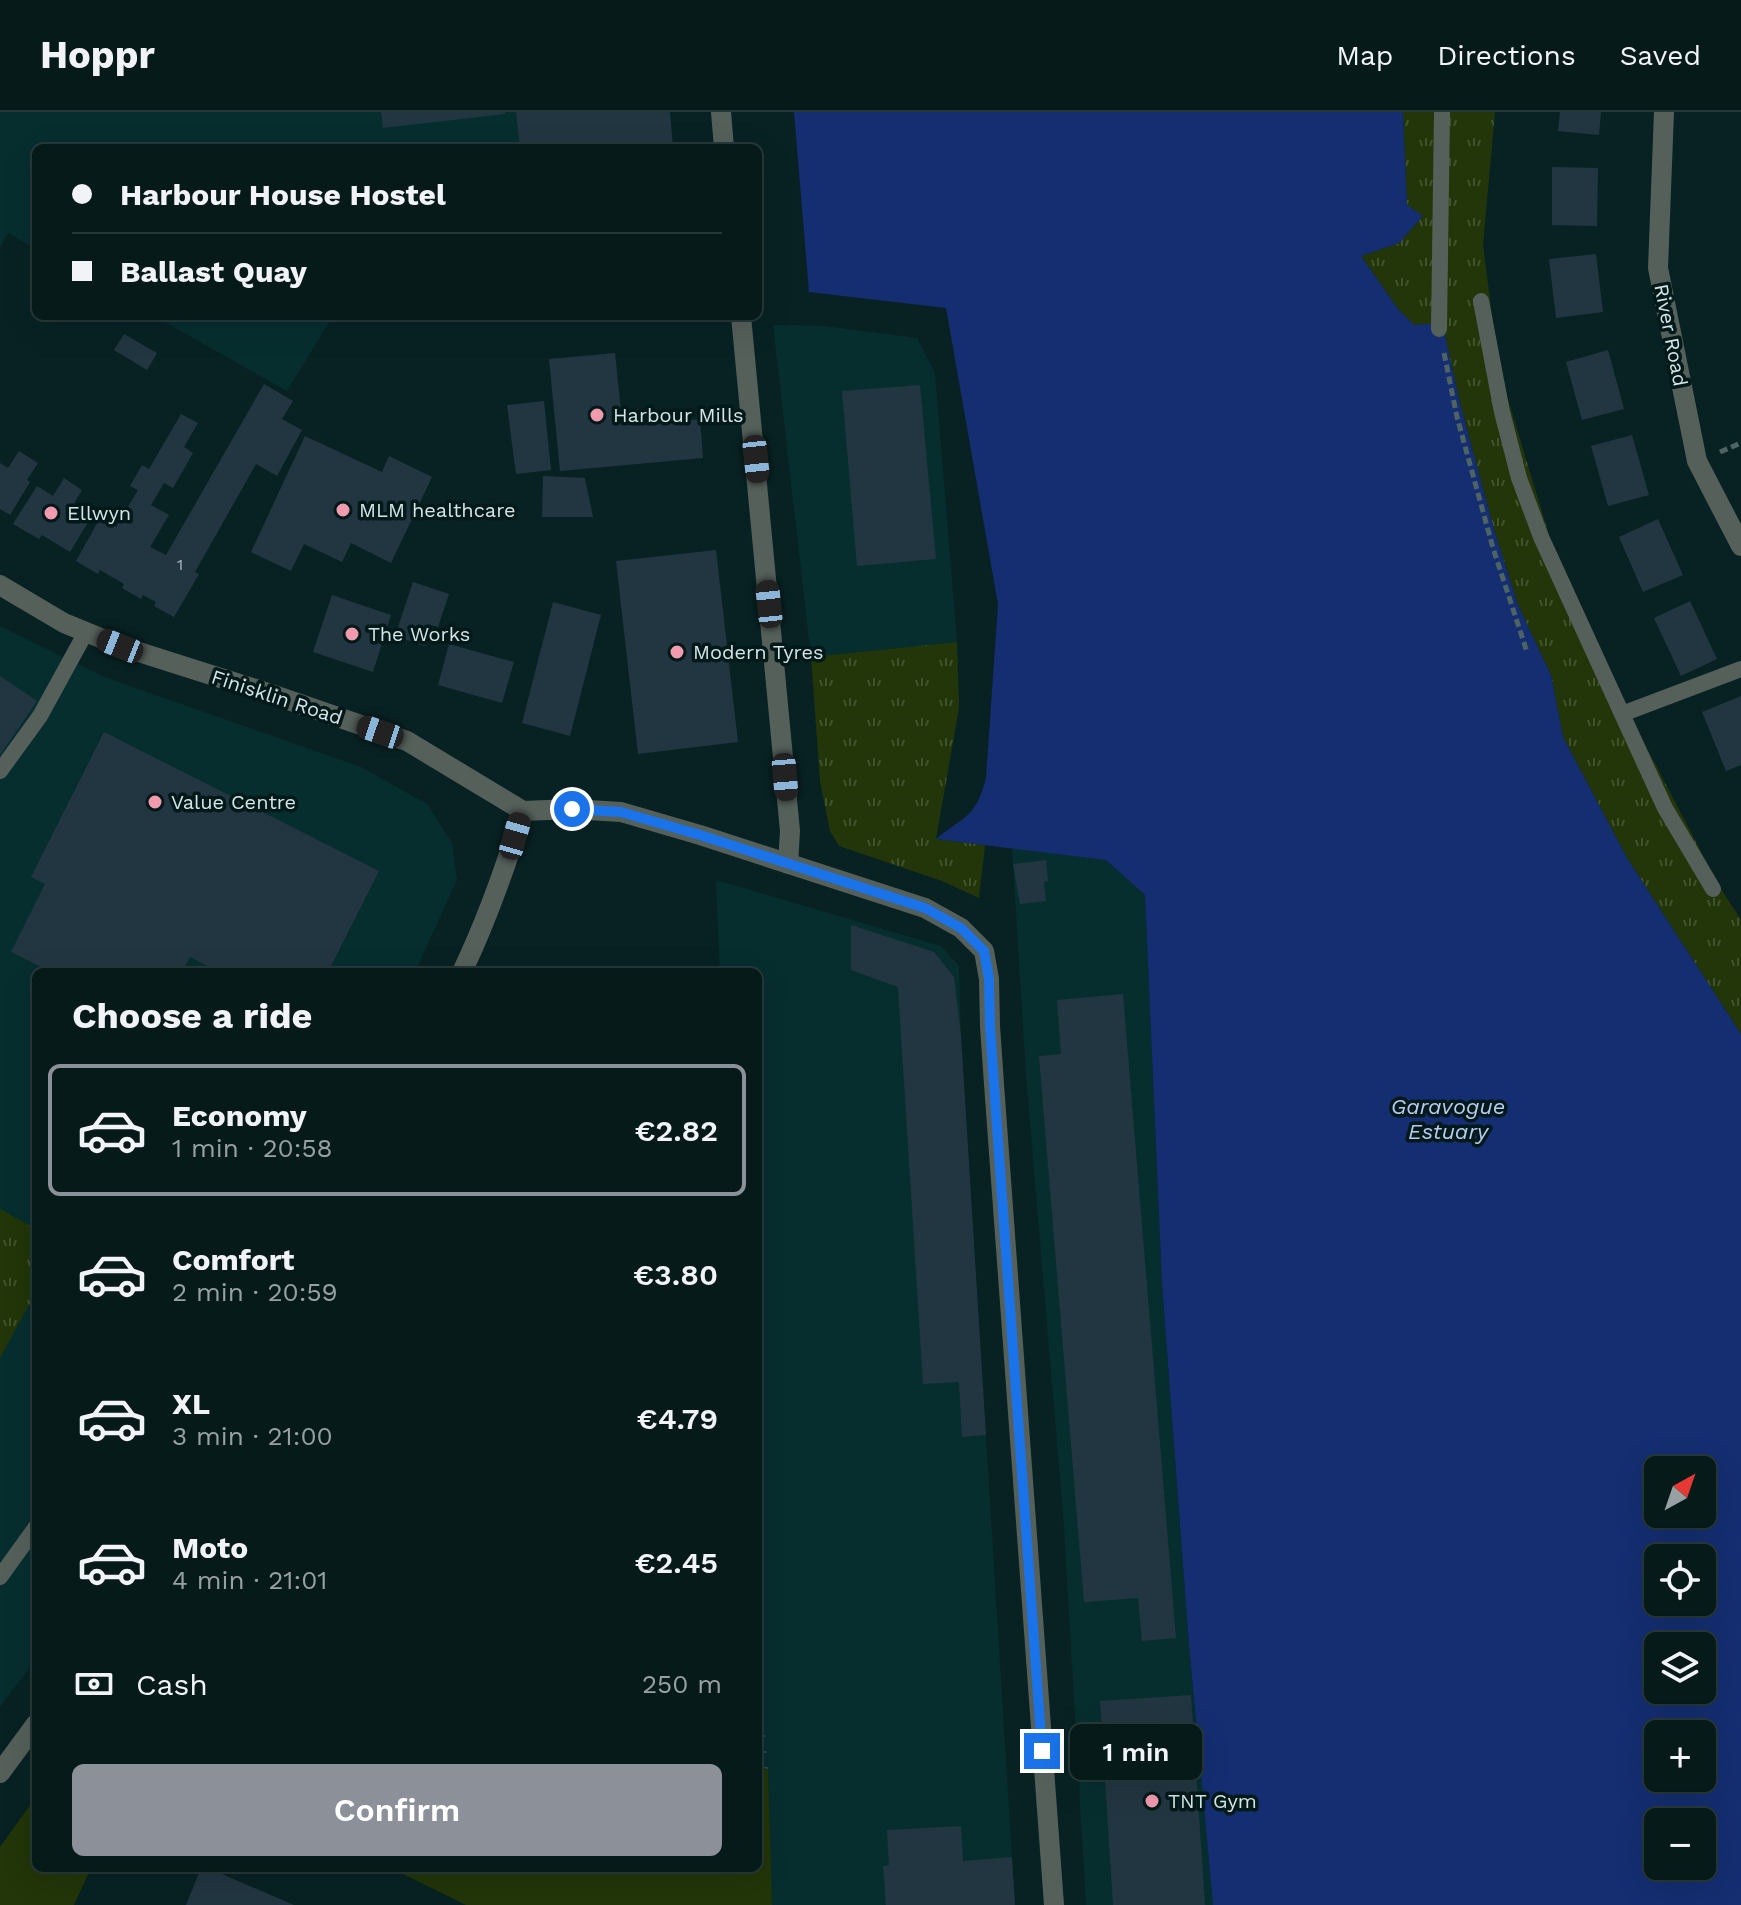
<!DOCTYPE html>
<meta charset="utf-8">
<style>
body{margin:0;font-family:"Work Sans",sans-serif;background:#142727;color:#f1f3f6;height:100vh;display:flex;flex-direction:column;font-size:30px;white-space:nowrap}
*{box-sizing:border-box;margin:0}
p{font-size:26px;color:#98a1a2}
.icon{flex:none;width:44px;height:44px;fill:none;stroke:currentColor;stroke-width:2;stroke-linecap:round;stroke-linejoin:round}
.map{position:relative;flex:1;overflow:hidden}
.sheet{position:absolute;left:32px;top:856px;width:730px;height:904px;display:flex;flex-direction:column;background:#061a1a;border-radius:12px;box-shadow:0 8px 32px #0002,0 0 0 2px #273839}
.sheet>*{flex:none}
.banner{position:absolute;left:32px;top:32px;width:730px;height:176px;border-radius:12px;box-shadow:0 8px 32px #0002,0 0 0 2px #273839;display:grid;align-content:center;height:176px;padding:0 40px;background:#061a1a}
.needle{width:52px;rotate:40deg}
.buttons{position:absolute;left:1644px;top:1344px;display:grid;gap:16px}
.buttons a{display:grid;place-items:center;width:72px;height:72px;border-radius:12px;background:#061a1a;box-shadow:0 8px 32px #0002,0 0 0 2px #273839;font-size:40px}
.end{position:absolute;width:36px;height:36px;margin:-18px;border:10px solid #1a73e8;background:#fff;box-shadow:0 0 0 4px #fff}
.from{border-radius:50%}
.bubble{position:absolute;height:56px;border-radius:12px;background:#061a1a;box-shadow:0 8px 32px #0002,0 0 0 2px #273839;font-size:26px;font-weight:600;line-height:56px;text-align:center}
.car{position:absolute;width:24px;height:48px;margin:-24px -12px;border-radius:10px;box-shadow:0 0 6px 2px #0007;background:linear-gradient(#222 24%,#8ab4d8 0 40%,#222 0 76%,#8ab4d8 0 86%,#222 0)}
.banner b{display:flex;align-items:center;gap:28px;height:76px;font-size:30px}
.banner b+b{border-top:2px solid #273839}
.banner i{width:20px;height:20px;background:#f1f3f6}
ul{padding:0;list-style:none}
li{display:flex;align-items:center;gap:24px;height:132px;margin:0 16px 12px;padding:0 24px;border:4px solid transparent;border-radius:12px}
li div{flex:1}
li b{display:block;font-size:30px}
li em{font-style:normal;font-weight:600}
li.current{border-color:#8c9099}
li>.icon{width:72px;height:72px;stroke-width:1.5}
h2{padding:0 40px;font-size:36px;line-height:96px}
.pay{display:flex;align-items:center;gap:20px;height:88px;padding:0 40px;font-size:30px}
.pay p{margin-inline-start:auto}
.primary-button{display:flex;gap:16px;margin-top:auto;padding:16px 40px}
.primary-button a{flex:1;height:92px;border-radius:12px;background:#8c9099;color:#fff;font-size:32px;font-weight:600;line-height:92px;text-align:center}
header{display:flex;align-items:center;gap:48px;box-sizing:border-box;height:112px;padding:0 40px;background:#061a1a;border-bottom:2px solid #273839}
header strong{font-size:38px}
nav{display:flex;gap:44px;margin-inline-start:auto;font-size:28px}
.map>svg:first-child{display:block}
.built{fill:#072e2f}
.industrial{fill:url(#industrial-grid)}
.grass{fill:#223609}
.park{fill:url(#park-tufts)}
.water{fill:#142e71;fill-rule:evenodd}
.building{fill:#223641}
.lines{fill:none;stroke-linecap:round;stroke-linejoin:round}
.path{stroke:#4d6364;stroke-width:5;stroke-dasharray:8 4;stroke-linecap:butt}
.service{stroke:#56605b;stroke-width:16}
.minor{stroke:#56605b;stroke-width:20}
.tertiary{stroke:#56605b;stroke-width:20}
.route{stroke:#1a73e8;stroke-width:10}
.poi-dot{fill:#f29aae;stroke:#011919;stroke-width:3}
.labels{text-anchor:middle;stroke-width:7;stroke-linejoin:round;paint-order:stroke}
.number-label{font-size:16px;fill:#a9b8bc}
.street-label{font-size:20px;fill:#d6e4e5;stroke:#011919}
.poi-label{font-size:20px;fill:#d6e4e5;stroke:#011919;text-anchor:start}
.water-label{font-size:22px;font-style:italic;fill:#b7cbf3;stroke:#011919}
</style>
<header>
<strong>Hoppr</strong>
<nav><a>Map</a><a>Directions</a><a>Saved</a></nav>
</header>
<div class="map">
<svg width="1741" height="1793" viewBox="0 0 1741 1793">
<defs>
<pattern id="industrial-grid" width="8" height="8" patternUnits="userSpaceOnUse" patternTransform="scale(2)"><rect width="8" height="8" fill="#072e2f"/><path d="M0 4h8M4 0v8" fill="none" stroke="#2a4c4d"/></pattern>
<pattern id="park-tufts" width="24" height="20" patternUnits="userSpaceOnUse" patternTransform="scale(2)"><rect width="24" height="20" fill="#223609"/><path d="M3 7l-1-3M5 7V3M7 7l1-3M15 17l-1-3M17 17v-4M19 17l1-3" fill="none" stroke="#41532d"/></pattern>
</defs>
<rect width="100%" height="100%" fill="#082223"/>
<path class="built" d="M0,0H670L673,36H36V137L8,121L0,135Z
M154,204H333L287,279Z
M773,213L824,214L917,226L935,261L957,530L811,545Z
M0,514L104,565L361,655L427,692L452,731L457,768L415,860H36V1547L0,1595Z
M1012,736L1106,748L1145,783L1162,1172L1189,1533L1213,1793H1086L1064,1415L1026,962Z
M716,768L941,834L959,854L961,924L1015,1793H771L768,1658L758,1532V860H720Z"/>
<path class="industrial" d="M758,1532L768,1658L758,1652Z"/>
<path class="grass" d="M758,1652L768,1658L772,1793H466L403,1762L400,1756H758Z
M36,1685V1756H91L74,1793H0V1735Z"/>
<path class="park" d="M1403,0H1495L1483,133L1499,258L1549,423L1640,623L1719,774L1741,808V922L1627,746L1563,625L1551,563L1518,493L1495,421L1461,295L1442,212L1414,213L1398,197L1361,144L1399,131L1422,105L1407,93Z
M957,530L959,596L936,727L985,733L979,786L942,769L839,734L830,719L820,669L811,545Z
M0,1097L36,1117V1180L0,1246Z"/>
<path class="water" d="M794,0H1403L1407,93L1423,104L1399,131L1361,144L1398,197L1414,213L1442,211L1461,295L1495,421L1518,493L1551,563L1563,625L1627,746L1741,922V1793H1213L1189,1533L1162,1172L1145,783L1106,748L936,727C966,703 976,705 986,666L998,492L946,196L809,180ZM1658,1358H1702V1402H1658ZM1658,1446H1702V1490H1658ZM1658,1534H1702V1578H1658ZM1658,1622H1702V1666H1658ZM1658,1710H1702V1754H1658Z"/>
<path class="building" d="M381,0H505V2L383,16Z
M516,0H670L673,36H520Z
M1560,0H1601L1599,23L1558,19Z
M1552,55L1598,56L1597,114L1552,113Z
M1596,142L1603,200L1556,206L1549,147Z
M124,222L157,241L147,258L114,238Z
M1608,238L1624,297L1582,308L1566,250Z
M615,241L621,299L640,297L641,313L700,307L703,346L560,359L549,247Z
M264,272L293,289L282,307L302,318L277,364L256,352L195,460L199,462L174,505L154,494L156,490L143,483L141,487L122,476L124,472L100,458L98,462L76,449L100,406L116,415L138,378L130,374L142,353L149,357L181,302L198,311L184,335L193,341L173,376L164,371L151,393L169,403L150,435L166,443Z
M920,273L936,447L857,454L842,279Z
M544,289L551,358L516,362L507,293Z
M1632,323L1649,383L1608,394L1591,334Z
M305,324L382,360L389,344L432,365L391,451L351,431L342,450L304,432L291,459L251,440Z
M19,339L38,351L27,368L30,370L10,403L0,397V351L8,356Z
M543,364L585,366L593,405H542Z
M64,366L82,378L72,395L90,407L70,440L42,423L39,427L13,412L37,374L53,384Z
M1658,407L1683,463L1643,480L1619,425Z
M716,438L738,630L638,642L616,449Z
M413,470L449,482L438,515L431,513L425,534L395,524Z
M332,483L391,503L373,560L313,540Z
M1690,489L1717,547L1681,564L1654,506Z
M553,490L601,503L570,624L522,611Z
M449,532L514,550L502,591L438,573Z
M0,564L37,589L0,643Z
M1741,584V653L1726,659L1702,600Z
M104,620L379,759L328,860H219L190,845L182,860H51L11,840L45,772L31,765Z
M1046,748L1048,769L1044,770L1046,789L1020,792L1013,752Z
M851,813L934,840L954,865L961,924L986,1323L962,1325L959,1270L923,1272L898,875L851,858Z
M1123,882L1176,1526L1142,1529L1138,1486L1084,1490L1039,944L1061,942L1057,888Z
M1191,1583L1205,1793H1113L1100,1589Z
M961,1714L963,1749L1012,1745L1015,1793H886L883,1754L889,1753L887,1718Z
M201,1756H208L294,1793H186Z"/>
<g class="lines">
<path class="path" d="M1444,241L1457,305L1493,436L1527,540
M1720,340L1741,331"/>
<path class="service" d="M1481,189L1502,300L1519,366L1541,425L1665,696L1713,777
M1439,217L1442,0
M1622,602L1741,557
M0,659L40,604L86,520
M0,1465L36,1415"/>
<path class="minor" d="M1664,0L1658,156L1697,349L1741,434"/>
<path class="tertiary" d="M721,0L724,36
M741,204L790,719L788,752
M0,473L64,511L120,534L271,582L407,629L523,699
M523,699L572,697L621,700L700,723L925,796L961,816L984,839L989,867L990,914L994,972L1054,1793
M462,860C487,808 506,754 523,699
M0,1661L36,1612"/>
</g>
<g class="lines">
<path class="route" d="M572,697L621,700L700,723L925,796L961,816L984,839L989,867L990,914L996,1001L1042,1639"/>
</g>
<g class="poi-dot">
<circle cx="597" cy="303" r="8"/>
<circle cx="343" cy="398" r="8"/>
<circle cx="51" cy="401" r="8"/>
<circle cx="352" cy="522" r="8"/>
<circle cx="677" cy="540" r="8"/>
<circle cx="155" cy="690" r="8"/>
<circle cx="1152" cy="1689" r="8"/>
</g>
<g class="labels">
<g class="number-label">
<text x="180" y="458">1</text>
</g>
<g class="street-label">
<text transform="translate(1671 223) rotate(79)" y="7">River Road</text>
<text transform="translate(277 585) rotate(18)" y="7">Finisklin Road</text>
</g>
<g class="poi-label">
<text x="613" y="310">Harbour Mills</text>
<text x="359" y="405">MLM healthcare</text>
<text x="67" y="408">Ellwyn</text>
<text x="368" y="529">The Works</text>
<text x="693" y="547">Modern Tyres</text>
<text x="171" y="697">Value Centre</text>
<text x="1168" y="1696">TNT Gym</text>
</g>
<g class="water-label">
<text x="1448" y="1002">Garavogue<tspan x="1448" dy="25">Estuary</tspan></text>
</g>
</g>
</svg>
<div class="buttons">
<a><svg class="needle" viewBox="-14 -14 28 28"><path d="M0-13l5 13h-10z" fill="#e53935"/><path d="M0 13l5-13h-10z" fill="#98a1a2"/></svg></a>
<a><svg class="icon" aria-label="locate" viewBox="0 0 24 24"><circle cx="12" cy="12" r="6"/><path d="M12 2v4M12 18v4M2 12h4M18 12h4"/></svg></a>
<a><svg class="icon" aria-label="layers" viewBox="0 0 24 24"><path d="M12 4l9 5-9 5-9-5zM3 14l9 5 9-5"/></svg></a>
<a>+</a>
<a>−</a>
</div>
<i class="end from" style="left:572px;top:697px"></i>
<i class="end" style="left:1042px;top:1639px"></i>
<div class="bubble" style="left:1070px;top:1612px;width:132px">1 min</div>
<i class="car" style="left:756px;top:347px;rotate:174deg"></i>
<i class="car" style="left:769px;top:492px;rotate:354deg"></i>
<i class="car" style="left:120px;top:534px;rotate:292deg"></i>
<i class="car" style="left:380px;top:620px;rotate:289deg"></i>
<i class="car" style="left:785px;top:665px;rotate:175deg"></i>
<i class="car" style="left:515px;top:724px;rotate:16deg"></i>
<div class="banner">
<b><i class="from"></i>Harbour House Hostel</b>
<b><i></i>Ballast Quay</b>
</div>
<section class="sheet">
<h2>Choose a ride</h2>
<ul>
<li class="current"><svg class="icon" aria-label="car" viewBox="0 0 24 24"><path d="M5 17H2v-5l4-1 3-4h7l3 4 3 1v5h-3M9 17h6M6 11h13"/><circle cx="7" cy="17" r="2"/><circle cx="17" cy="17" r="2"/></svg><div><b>Economy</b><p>1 min · 20:58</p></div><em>€2.82</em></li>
<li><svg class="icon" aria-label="car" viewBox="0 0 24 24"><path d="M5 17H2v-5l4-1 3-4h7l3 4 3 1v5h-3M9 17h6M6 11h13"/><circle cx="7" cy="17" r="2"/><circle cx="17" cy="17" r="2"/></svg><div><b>Comfort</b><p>2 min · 20:59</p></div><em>€3.80</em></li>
<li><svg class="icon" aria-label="car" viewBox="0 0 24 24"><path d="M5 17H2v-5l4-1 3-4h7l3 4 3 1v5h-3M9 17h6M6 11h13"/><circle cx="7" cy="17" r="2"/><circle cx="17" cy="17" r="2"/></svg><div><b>XL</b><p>3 min · 21:00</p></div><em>€4.79</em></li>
<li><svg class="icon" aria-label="car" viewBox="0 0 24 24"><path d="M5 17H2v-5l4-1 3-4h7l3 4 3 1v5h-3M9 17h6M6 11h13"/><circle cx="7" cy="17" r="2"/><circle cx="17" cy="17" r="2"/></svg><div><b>Moto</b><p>4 min · 21:01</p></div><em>€2.45</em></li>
</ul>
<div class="pay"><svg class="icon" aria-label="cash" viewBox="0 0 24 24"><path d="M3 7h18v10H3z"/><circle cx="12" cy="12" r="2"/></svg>Cash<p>250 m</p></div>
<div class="primary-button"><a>Confirm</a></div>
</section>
</div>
